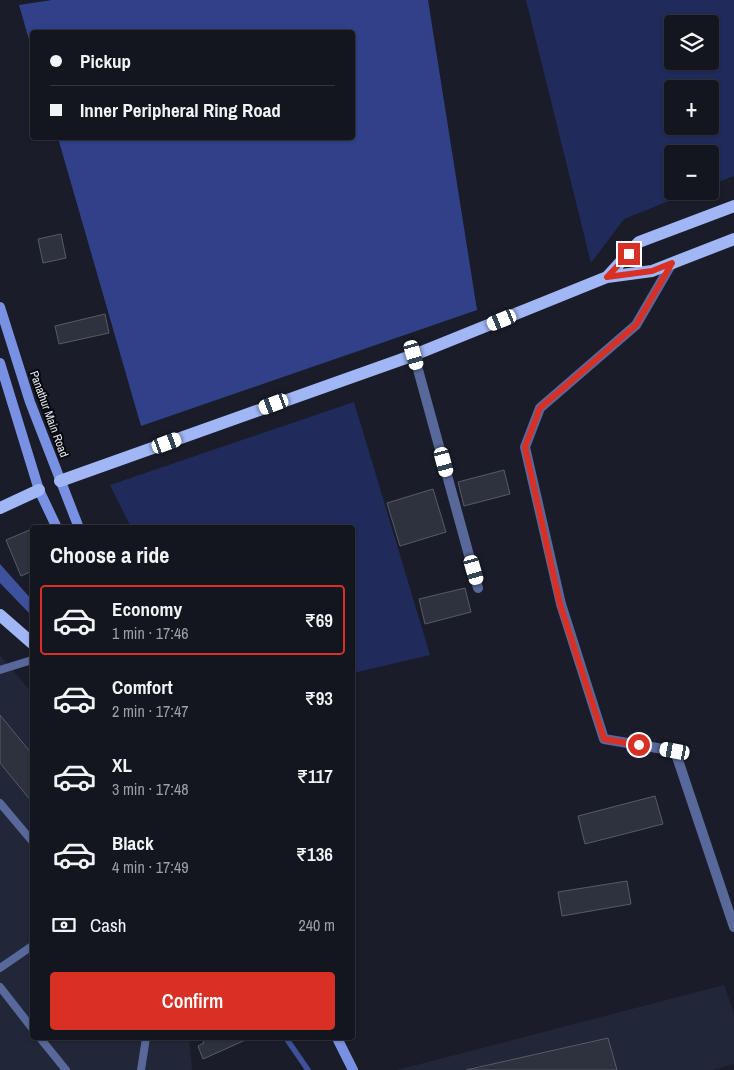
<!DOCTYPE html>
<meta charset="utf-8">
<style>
body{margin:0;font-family:"Archivo Narrow",sans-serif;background:#21232c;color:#f1f3f6;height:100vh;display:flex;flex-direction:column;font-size:19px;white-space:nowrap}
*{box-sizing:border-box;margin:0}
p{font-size:16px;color:#9d9fa4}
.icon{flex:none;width:28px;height:28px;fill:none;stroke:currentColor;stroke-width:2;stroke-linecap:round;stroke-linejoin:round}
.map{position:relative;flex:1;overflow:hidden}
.details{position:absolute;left:30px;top:525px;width:325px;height:515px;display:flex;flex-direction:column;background:#14161f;border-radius:5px;box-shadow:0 1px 4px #0004,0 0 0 1px #33353d}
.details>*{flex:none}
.banner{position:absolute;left:30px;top:30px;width:325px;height:110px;border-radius:5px;box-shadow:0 1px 4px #0004,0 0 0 1px #33353d;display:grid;align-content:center;height:110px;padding:0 20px;background:#14161f}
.buttons{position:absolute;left:664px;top:15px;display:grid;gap:10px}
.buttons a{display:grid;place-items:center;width:55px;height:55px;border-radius:5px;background:#14161f;box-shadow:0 1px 4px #0004,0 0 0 1px #33353d;font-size:25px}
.end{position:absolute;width:22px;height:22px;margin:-11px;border:6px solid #d93025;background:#fff;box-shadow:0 0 0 2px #fff}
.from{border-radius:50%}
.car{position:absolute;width:15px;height:30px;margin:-15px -8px;border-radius:6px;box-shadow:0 0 4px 1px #0007;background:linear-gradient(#fff 24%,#345 0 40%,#fff 0 76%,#345 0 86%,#fff 0)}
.banner b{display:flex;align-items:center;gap:18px;height:48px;font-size:19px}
.banner b+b{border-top:1px solid #33353d}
.banner i{width:12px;height:12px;background:#f1f3f6}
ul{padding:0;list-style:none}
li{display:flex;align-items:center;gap:15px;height:70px;margin:0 10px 8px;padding:0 10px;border:2px solid transparent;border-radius:5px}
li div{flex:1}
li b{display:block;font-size:19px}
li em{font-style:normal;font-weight:600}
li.active{border-color:#d93025}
li>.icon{width:45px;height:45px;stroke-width:1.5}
h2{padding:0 20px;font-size:22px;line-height:60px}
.pay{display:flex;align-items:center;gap:12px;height:55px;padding:0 20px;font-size:19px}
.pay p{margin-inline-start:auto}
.action{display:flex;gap:10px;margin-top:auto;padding:10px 20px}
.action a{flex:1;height:58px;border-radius:5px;background:#d93025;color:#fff;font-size:20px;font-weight:600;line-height:58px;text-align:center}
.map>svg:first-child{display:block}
.built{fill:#212738}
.green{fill:#202b5b;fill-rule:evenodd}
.forest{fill:#30418a}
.water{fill:#3e519c}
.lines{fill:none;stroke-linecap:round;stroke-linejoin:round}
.stream{stroke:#3e519c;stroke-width:5.5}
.building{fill:#2e323f;stroke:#565b68}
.lane{stroke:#58689a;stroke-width:8}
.street{stroke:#58689a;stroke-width:10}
.secondary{stroke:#7991e3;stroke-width:10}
.primary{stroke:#a1b6f5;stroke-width:12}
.route{stroke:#d93025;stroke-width:6}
.labels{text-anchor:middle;stroke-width:4;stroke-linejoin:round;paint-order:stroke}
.street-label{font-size:12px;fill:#e3e6ee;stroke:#06080d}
</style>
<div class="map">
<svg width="734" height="1070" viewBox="0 0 734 1070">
<rect width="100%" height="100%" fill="#1a1d29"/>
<path class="built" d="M0,655L32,693V1038H189L192,1070H0Z
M724,985L734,1014V1064L713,1070H397Z"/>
<path class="green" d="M526,0H734V176L710,185V154H672V191H694L624,219L591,263ZM672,24H710V61H672ZM672,89H710V126H672Z
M354,402L430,655L353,673L352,528L131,527L110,485Z"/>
<path class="forest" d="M52,0H428L477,310L141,426L58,138H352V32H32V50L19,5Z"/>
<path class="water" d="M0,564L32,600V616L0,583Z"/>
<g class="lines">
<path class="stream" d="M286,1038L308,1070"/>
</g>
<path class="building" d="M61,234L66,258L43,263L38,239Z
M105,314L109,333L59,344L55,326Z
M504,470L510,494L464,506L458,482Z
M433,489L446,532L400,546L387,503Z
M32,529V571L21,576L6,540Z
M465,588L471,612L425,624L419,599Z
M0,715L32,754V802L0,763Z
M655,796L663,824L585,844L578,816Z
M627,881L631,904L562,916L558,892Z
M201,1038H250L203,1059L198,1046L204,1043Z
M608,1038L617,1070H466Z"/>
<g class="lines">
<path class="lane" d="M0,670L32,660
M0,803L32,841
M0,968L32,946
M0,987L32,1028
M40,1038L66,1070
M141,1070L146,1038"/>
<path class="street" d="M672,263L636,325L540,408L525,447L561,604L604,739L675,751L734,927
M414,355L478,588"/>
<path class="secondary" d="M0,307L30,402L79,528
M0,363L39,490L57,528
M337,1038L353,1070"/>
<path class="primary" d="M607,277L639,242L734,206
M60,481L414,355L607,277L652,271L734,239
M0,508L39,490
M0,615L32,643"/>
</g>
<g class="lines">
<path class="route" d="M629,254L607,277L652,271L672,263L636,325L540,408L525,447L560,604L604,739L639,745"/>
</g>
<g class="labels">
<g class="street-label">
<text transform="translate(49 414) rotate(70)" y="4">Panathur Main Road</text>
</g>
</g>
</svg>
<div class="buttons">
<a><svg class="icon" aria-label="layers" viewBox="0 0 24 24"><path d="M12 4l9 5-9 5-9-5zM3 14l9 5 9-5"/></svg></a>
<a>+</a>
<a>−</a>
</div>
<i class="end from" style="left:639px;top:745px"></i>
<i class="end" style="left:629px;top:254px"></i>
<i class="car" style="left:502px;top:320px;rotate:248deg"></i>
<i class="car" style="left:414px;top:355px;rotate:164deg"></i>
<i class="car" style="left:274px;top:404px;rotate:250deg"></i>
<i class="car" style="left:167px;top:443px;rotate:70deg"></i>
<i class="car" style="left:444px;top:462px;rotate:165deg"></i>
<i class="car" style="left:474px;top:570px;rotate:164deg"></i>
<i class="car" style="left:675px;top:751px;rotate:280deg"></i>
<div class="banner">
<b><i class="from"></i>Pickup</b>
<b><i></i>Inner Peripheral Ring Road</b>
</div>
<section class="details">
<h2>Choose a ride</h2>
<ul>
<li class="active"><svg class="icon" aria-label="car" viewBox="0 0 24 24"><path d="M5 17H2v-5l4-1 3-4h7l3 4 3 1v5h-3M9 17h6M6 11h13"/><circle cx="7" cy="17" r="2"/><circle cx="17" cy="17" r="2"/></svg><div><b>Economy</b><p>1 min · 17:46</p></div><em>₹69</em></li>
<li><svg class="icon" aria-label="car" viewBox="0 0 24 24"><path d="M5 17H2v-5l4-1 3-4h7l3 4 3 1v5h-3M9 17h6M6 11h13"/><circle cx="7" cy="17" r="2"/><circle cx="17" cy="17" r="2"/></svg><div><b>Comfort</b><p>2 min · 17:47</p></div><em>₹93</em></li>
<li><svg class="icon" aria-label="car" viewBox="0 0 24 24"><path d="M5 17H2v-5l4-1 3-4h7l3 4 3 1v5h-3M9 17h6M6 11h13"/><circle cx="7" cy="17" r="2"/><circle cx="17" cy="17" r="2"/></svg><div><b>XL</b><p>3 min · 17:48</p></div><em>₹117</em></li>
<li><svg class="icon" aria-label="car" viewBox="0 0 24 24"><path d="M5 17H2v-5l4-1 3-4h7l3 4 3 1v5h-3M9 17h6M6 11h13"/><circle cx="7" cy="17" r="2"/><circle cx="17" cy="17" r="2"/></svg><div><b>Black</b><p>4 min · 17:49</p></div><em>₹136</em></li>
</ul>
<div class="pay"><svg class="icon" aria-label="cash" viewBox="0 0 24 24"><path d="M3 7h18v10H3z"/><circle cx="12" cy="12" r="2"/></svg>Cash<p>240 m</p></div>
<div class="action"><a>Confirm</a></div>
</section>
</div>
